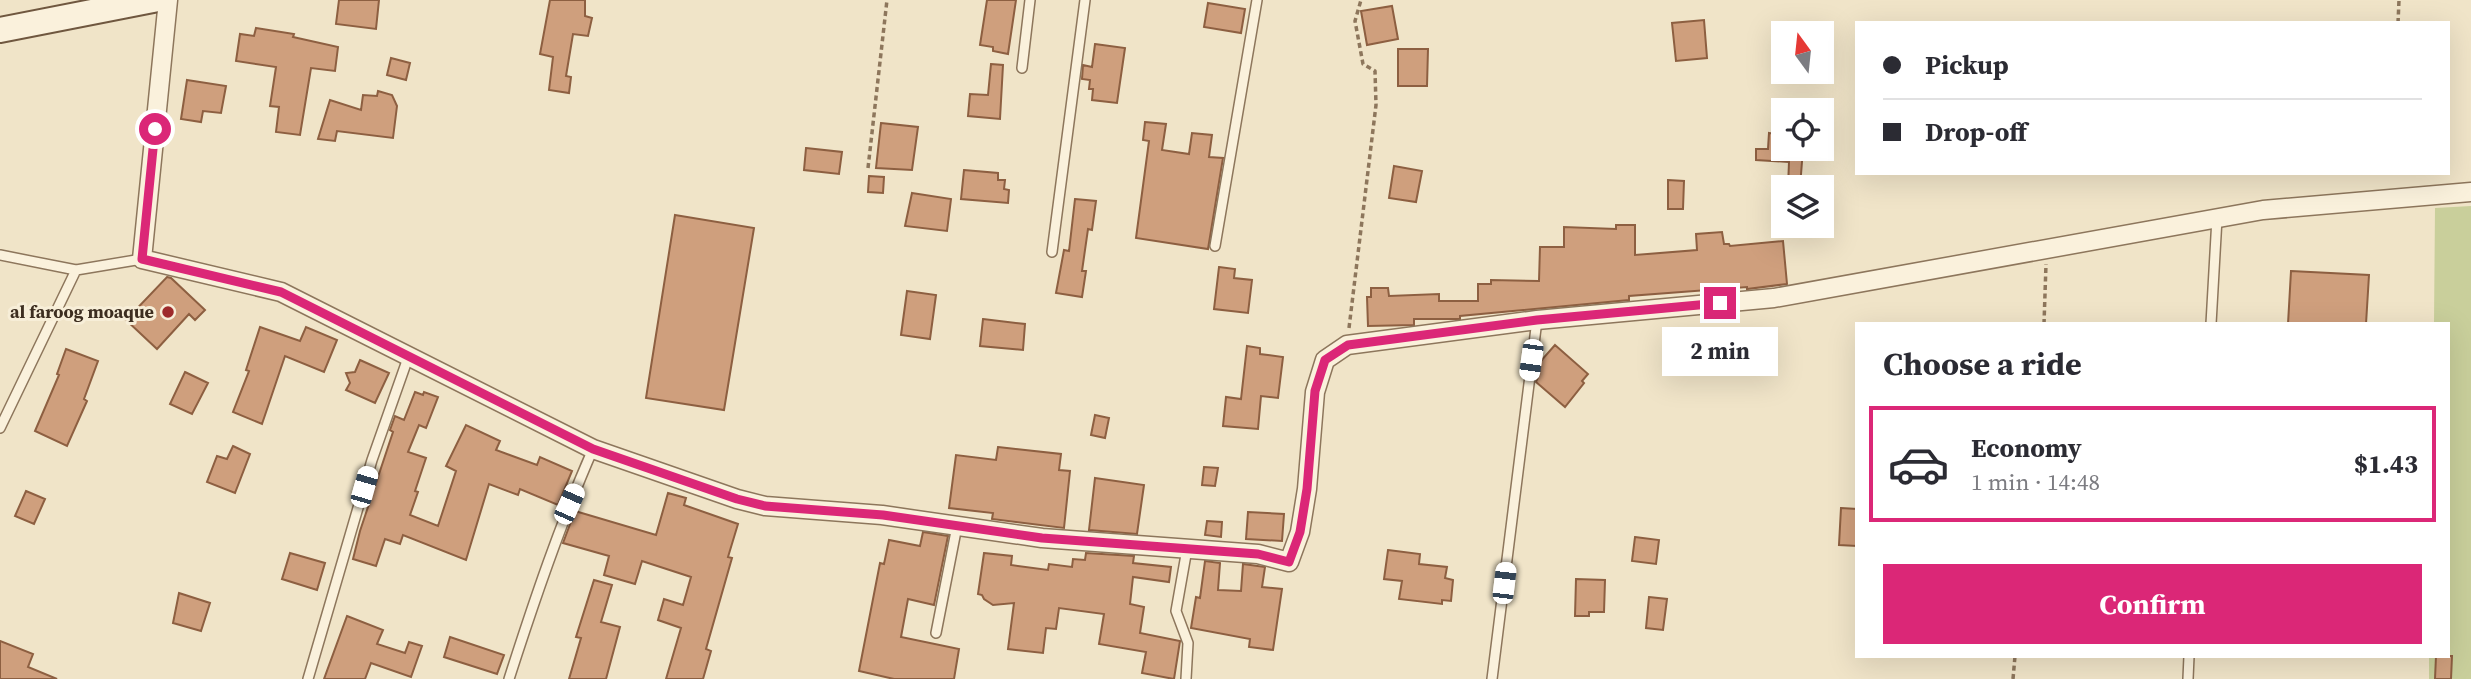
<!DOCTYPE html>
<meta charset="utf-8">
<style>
body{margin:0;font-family:"Source Serif 4",serif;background:#f2f2f3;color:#2b2b33;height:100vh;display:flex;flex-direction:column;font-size:26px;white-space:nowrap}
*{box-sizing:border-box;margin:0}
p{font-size:23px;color:#7c7c81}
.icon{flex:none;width:38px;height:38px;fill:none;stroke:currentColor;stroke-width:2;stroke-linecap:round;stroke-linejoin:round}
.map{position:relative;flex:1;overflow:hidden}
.panel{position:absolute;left:1855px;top:322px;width:595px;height:336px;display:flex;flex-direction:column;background:#fff;border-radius:0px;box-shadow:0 7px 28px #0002}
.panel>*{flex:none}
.hud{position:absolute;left:1855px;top:21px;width:595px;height:154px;border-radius:0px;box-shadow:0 7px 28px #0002;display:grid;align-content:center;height:154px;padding:0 28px;background:#fff}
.needle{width:46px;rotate:345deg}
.tools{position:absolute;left:1771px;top:21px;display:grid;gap:14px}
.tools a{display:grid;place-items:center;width:63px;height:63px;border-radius:0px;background:#fff;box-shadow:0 7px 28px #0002;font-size:35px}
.end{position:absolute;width:32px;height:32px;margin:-16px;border:9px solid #db2777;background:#fff;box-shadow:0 0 0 4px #fff}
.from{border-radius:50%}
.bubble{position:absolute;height:49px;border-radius:0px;background:#fff;box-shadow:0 7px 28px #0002;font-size:23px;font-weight:700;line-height:49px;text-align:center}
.car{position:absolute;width:21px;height:42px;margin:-21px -10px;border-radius:9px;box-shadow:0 0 5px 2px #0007;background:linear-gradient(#fff 24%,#345 0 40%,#fff 0 76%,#345 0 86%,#fff 0)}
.hud b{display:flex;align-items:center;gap:24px;height:66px;font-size:26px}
.hud b+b{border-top:2px solid #e1e1e2}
.hud i{width:18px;height:18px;background:#2b2b33}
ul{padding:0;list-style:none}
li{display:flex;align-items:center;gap:21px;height:116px;margin:0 14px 10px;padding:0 14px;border:4px solid transparent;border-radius:0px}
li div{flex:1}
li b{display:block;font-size:26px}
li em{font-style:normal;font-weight:700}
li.selected{border-color:#db2777}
li>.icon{width:63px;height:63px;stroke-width:1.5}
h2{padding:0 28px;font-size:32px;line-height:84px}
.primary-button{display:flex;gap:14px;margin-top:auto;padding:14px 28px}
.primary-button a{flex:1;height:80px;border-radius:0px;background:#db2777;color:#fff;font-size:28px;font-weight:700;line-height:80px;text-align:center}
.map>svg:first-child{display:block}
.green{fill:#c9cf9b}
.building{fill:#cf9f7d;stroke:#8d5f41;stroke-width:2}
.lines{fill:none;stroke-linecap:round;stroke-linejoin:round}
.lane-casing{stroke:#8d765c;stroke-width:12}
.street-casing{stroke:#8d765c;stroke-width:21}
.secondary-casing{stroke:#6f573f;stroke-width:28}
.path{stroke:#8d765c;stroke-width:3.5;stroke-dasharray:5 3.5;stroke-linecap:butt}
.lane{stroke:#faf1dc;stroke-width:9}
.street{stroke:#faf1dc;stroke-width:18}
.secondary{stroke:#faf1dc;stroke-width:24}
.route{stroke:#db2777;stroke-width:9}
.poi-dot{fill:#9e2a2b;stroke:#f7eed8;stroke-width:2.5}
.labels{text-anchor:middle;stroke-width:6;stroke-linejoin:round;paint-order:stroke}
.poi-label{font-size:18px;font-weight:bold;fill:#3d2e20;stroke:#f7eed8;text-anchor:end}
</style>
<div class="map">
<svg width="2471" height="679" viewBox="0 0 2471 679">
<rect width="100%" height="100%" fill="#f0e4c8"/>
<path class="green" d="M2471,206V679H2429V656H2448V324H2434L2435,208Z"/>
<path class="building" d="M339,0H379L376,29L336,24Z
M550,0H585V16L592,18L588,36L573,34L566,76L571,77L569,93L549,90L553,57L540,54Z
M987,0H1016L1008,54L993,51V47L980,45Z
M1208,3L1245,9L1241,33L1204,27Z
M1392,6L1398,39L1367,45L1361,11Z
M1704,20L1707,58L1676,61L1672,23Z
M256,28L294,34L293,37L338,47L335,71L311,68L300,135L276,132L279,107L270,106L276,67L236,61L240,34L254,36Z
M1095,44L1125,48L1117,103L1092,100L1093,89H1089L1090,80L1082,79L1083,65L1092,67Z
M1398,49H1428L1427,86H1398Z
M391,58L410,63L406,80L387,75Z
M991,64L1003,65L1000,119L968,116L970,94L988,95Z
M187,80L226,86L221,113L203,111L201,122L181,119Z
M378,91L392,95L397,106L393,138L337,131L335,141L318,139L330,100L361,110L363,95L377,96Z
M1145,122L1166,124L1162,150L1189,154L1192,133L1212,135L1209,157L1223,158L1208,249L1136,238L1149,141L1143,140Z
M881,123L918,127L912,170L876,168Z
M1769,133L1783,135V149H1803L1800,187H1788L1789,162L1756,160V149H1768Z
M806,148L842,152L839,174L804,170Z
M1394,166L1422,171L1416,202L1389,198Z
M964,170L998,173V180H1005L1004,189L1009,190L1008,203L961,199Z
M869,176L884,177L883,193L868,192Z
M1668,180L1684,181L1683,209H1668Z
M912,193L951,199L947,231L905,226Z
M1075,199L1096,201L1092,230L1088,229L1082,271H1086L1082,297L1056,293L1064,250L1069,251Z
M675,215L754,228L724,410L646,398Z
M1616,225H1635V255L1697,250L1696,234L1722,232L1724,244H1729L1730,246L1783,241L1787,284L1747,289V287L1629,296V300L1460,316V319H1414V325L1368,326L1367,297H1371V288H1388L1389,296L1439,294V301H1478V284H1491V280L1539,281L1540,247H1564V227L1616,229Z
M1219,267L1235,269L1234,278L1252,280L1248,313L1214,309Z
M2291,271L2369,275L2366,324H2288Z
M167,277L171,278L205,310L195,320L189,314L157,349L126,320Z
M907,291L936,295L930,339L901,335Z
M983,319L1025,324L1023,350L980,346Z
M260,327L300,341L306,327L337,340L324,372L285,356L262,424L233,412L249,371L246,370Z
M1555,345L1588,374L1582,381L1584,383L1565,407L1536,382L1540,372L1539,363Z
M1247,346L1260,348V354L1283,357L1278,398L1261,396L1258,429L1223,426L1226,397L1241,399Z
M66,349L98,361L84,399L87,401L67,446L35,431L59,375L57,374Z
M360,360L389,373L375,403L346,390L350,383L346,373L355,372Z
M185,372L208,383L192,414L170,404Z
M415,392L423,395L424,392L438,397L426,428L419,425L408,452L426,458L415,491L418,492L410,515L438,526L456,471L446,466L466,425L500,441L496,450L537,465L540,457L572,471L558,505L520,489L518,495L489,484L466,560L403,535L400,544L385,539L376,566L353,559L360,531L393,432L390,430L395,416L404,420Z
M1095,415L1109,418L1105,438L1091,435Z
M233,446L250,454L235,493L207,482L217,456L227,459Z
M998,447L1061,454L1059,470L1070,471L1064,528L992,519L993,513L949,508L956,455L996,460Z
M1204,467L1218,468L1215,486L1202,485Z
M1095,478L1144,485L1137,534L1089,530Z
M26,491L45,499L34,524L15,516Z
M668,493L686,498L684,505L738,524L728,557L732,558L706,649L711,651L703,679H666L681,628L658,620L664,599L683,605L691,577L642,561L635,584L604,575L609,556L563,543L575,511L656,535Z
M1841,508L1857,509V546L1839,545Z
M1248,512L1284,514L1282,541L1246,539Z
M1207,521L1222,522L1221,537L1205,535Z
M923,532L948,536L934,605L908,599L901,637L959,649L954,679H894L859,671L880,563L884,564L889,540L920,546Z
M1635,537L1659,540L1656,564L1632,561Z
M1388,550L1420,554L1419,564L1447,567L1445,578L1453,580L1451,601L1442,600V604L1399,599L1402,581L1384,579Z
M290,553L325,563L317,590L282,579Z
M984,553L1012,556L1011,565L1048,570L1049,564L1072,567L1073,559L1085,560L1086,553L1134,556L1133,563L1171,567L1169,582L1133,577L1130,604L1144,607L1140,633L1180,641L1174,679L1142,673L1146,652L1099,644L1104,614L1059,608L1056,629L1046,628L1043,653L1008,649L1014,603L993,605L984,599L982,595L978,594Z
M1205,561L1220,563L1218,590L1241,591L1243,564L1265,567L1262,587L1282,589L1273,650L1249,647L1250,639L1191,628L1196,597L1200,598Z
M1576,579L1605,580L1604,612H1589V616H1575Z
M594,580L612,585L601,622L620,627L606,679H569L581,638L576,637Z
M179,593L210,603L201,631L173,623Z
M1649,597L1667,599L1663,630L1646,628Z
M347,616L383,630L377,644L405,653L409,642L422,646L411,677L371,663L365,679H324Z
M450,637L504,655L497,674L444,657Z
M0,641L33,654L28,667L57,679H0Z
M2436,656H2452L2451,679H2435Z"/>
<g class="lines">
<defs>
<path id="lane" d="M1022,68L1030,0
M1215,246L1257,0
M1052,252L1085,0
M0,255L76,270
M2211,324L2217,218
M0,428L76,270L142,259
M936,633L957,526
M308,679L372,460L409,355
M509,679C534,601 560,524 593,449
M1186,679L1188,643L1176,611L1187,549
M1492,679L1537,320
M2188,679L2189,656"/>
<path id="street" d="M168,0L142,259L281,292L593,449L737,499L765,506L882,515L1042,538L1258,554L1289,562L1300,532L1307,489L1315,392L1325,360L1347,345L1537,320L1774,298L2263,210L2471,192"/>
<path id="secondary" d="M0,30L153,0"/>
</defs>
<use href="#lane" class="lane-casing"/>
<use href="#street" class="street-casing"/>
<use href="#secondary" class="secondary-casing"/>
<path class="path" d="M2398,23L2399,0
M868,168L887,0
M2044,324L2046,264
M1349,328L1376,105L1375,71L1363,64L1355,21L1361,0
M2013,679L2015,656"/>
<use href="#lane" class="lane"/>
<use href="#street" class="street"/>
<use href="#secondary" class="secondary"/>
</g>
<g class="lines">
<path class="route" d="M155,129L142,259L281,292L593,449L737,499L765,506L883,515L1042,538L1258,554L1289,562L1300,532L1307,489L1315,391L1325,360L1348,345L1537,320L1720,303"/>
</g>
<circle class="poi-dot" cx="168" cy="312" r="7"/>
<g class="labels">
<g class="poi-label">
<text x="154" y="318">al faroog moaque</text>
</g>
</g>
</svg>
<div class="tools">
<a><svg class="needle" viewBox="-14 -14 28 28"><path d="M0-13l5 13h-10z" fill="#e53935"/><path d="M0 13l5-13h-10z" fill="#7c7c81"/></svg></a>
<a><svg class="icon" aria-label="locate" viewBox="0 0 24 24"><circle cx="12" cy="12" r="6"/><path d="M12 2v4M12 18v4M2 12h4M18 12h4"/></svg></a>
<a><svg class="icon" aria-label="layers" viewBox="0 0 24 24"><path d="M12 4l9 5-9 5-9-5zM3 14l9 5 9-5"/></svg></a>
</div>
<i class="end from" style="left:155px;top:129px"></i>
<i class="end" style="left:1720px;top:303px"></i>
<div class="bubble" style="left:1662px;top:327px;width:116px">2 min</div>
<i class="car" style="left:1531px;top:360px;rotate:188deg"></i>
<i class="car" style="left:364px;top:487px;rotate:16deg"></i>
<i class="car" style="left:569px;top:504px;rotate:24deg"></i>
<i class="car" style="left:1504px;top:583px;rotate:7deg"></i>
<div class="hud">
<b><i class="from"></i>Pickup</b>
<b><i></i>Drop-off</b>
</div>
<section class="panel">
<h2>Choose a ride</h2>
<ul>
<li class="selected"><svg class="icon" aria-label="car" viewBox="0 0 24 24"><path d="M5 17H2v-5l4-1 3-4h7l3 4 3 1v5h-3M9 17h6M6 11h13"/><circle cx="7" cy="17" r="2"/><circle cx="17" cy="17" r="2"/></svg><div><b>Economy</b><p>1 min · 14:48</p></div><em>$1.43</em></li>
</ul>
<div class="primary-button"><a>Confirm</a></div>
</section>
</div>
